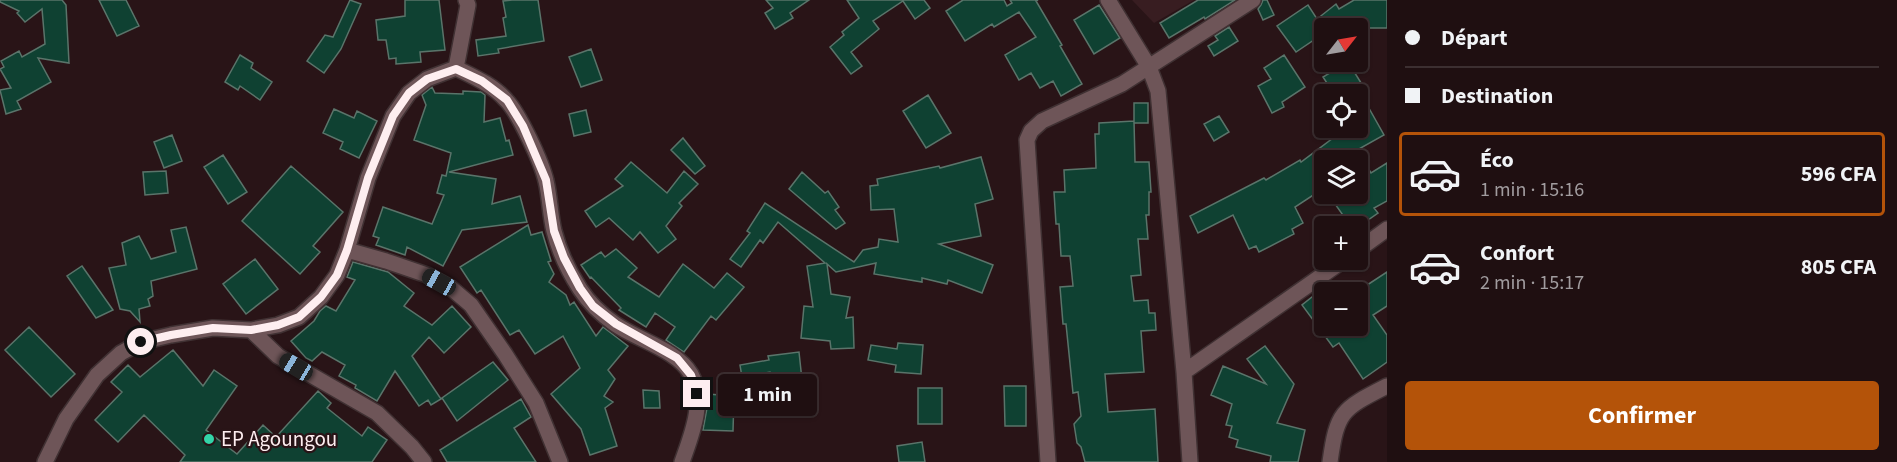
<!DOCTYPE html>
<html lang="fr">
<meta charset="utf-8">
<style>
body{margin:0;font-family:"Source Sans 3",sans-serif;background:#27181a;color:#f1f3f6;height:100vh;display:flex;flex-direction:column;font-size:22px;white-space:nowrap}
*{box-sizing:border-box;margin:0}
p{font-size:20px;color:#a19c9f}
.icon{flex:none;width:33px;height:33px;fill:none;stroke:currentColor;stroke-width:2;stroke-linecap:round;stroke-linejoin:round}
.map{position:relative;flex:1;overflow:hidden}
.drawer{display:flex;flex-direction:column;background:#1f0f11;width:510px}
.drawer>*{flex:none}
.hud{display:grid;align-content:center;height:132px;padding:0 18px;background:#1f0f11}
.needle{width:39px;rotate:59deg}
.tools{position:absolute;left:1314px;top:18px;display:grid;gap:12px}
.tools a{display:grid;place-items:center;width:54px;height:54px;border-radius:6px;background:#1f0f11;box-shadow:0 2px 4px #0004,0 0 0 2px #3c2f31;font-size:30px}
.end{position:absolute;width:27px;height:27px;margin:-14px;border:8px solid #feeef0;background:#111;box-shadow:0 0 0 3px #111}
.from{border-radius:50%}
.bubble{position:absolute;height:42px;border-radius:6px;background:#1f0f11;box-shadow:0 2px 4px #0004,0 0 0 2px #3c2f31;font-size:20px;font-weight:700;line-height:42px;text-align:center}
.car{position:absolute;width:18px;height:36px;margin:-18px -9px;border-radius:8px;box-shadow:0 0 4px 2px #0007;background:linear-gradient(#222 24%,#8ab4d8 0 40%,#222 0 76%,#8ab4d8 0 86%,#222 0)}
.hud b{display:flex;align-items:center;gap:21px;height:57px;font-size:22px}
.hud b+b{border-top:2px solid #3c2f31}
.hud i{width:15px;height:15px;background:#f1f3f6}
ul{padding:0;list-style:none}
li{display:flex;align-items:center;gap:18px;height:84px;margin:0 12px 9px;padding:0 6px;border:3px solid transparent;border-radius:6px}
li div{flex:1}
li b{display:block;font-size:22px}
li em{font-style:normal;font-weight:700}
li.selected{border-color:#b45309}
li>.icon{width:54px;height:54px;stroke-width:1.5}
.action{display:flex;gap:12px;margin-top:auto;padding:12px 18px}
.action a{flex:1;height:69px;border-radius:6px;background:#b45309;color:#fff;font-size:24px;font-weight:700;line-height:69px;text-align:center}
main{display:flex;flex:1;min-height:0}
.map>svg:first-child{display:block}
.built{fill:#381d21}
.building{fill:#0f4132;stroke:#5a746a;stroke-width:1.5}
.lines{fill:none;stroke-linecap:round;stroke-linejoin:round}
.minor-casing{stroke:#403133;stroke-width:18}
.minor{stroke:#6e5558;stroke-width:15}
.route{stroke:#feeef0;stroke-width:8}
.poi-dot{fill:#33d4a8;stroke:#291417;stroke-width:2}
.labels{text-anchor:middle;stroke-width:4.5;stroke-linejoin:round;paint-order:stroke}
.poi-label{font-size:21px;fill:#feeef0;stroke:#291417;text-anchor:start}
</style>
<main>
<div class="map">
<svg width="1387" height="462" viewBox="0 0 1387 462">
<rect width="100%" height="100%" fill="#291417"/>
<path class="built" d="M1132,0H1194L1154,23Z"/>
<path class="building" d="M0,0H62L66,5L69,63L38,58L51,82L17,101L21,109L6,114L0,90L11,88L0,69L4,67L1,61L19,51L22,57L45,44L42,9L25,22L17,13L19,11L0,2Z
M99,0H126L139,26L117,36Z
M350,0L361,4L341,49L324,73L307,61L325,35L333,37Z
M405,0H439L445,50L420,52L421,62L396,64V58L389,59L386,40H378L376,20L405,16Z
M512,0H538L544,41L498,49L499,53L478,56L476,40L506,36L503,18L506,17L503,1Z
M766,0H809L790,13L793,18L775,29L765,13L773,8Z
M847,0H924L930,8L915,19L903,1L873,21L879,29L851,52L862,66L851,74L830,47L844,35L842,32L859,18Z
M963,0H1004L1007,6L1012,3L1010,0H1038L1036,1L1062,45L1060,46L1082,84L1061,96L1053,81L1040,88L1031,73L1019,80L1005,55L1036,37L1019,12L994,27L992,24L965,41L946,11Z
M1198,0H1235L1205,19L1204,17L1169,38L1160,23Z
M1263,0H1267L1274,15L1263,20L1258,9L1261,5Z
M1354,0H1387V28H1324V33L1296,52L1277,26L1308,5L1317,19L1336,4L1339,9Z
M1099,5L1120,38L1094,54L1074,20Z
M1229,27L1238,41L1214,56L1208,46L1218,40L1215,36Z
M591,49L602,80L581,87L569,57Z
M240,55L253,63L251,68L272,82L260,100L240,86L238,90L225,82Z
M1284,55L1305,87L1282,102L1284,107L1272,113L1258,86L1271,79L1264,68Z
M1348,62L1368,94H1361L1384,135L1357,150L1371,173L1387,163V201L1374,208L1378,213L1358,227L1352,217L1347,221L1328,194H1358V160H1324V188L1295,207L1303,223L1292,229L1294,234L1259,252L1256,246L1249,249L1233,215L1198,233L1190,216L1264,178L1266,180L1300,160L1301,162L1337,135L1333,128H1358V94H1334L1323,77Z
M432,87L435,93L463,94V91L481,92L485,95L484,122L500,118L506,141L509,140L513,155L449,172L496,179L492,204L520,196L527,222L462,230L443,266L407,247L405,255L376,245L379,238L373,236L383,207L432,224L444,195L437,193L442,175L446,176L451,153L414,140L426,105L422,95Z
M928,95L951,133L926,148L903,111Z
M1134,103H1148V123H1134Z
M334,109L354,118L357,111L377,121L359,158L340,149L343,142L323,133Z
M586,110L591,132L574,136L569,114Z
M1219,116L1229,132L1214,141L1204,124Z
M1134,121L1135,162H1149L1151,192H1149V215H1146L1148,239H1138L1141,275L1131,276L1134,301L1148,300L1149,313H1155L1156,330L1141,331L1144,372L1105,374L1108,412L1155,409L1158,462H1085L1081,447L1077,443L1074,424L1081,416L1078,392L1073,393L1066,324H1063L1060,287L1073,286L1070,256H1061L1059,224H1056L1054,192H1065L1064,170L1096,168L1095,134H1099V123Z
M172,135L182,161L164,168L154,142Z
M683,138L705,166L695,174L671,150Z
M223,155L247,192L228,204L204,167Z
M981,157L993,199L975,204L981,236L939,244L993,265L982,293L948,280L947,284L922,278V282L874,274L876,263L836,272L827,264L831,294L850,297L846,318L853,317L854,348L831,349L830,341L801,338L804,306L813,307L807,266L825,263L778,222L763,243L760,240L741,267L730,259L750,233L747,231L765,203L854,262L863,250L878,247L879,239L898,242L894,209L871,210L870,186L878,185L877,179L939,166L940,168Z
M631,162L667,193L684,171L698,184L679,203L682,206L666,226L676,239L658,253L640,232L633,240L609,218L596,227L585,211L623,186L615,179Z
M291,166L343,212L313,246L320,252L300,274L242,221Z
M166,171L168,193L145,195L143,172Z
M802,172L825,193L828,191L839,207L835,210L845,223L836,229L789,189Z
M528,225L531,235L542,232L551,261L548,262L554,274L549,282L566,295L570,305L574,302L596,336L603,327L628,346L608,370L615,379L604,396L613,402L605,408L617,446L590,455L581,429L551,394L580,368L563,336L535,354L519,330L510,335L481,290L477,293L460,267Z
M186,227L197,269L151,281L153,296L148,299L150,306L139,309L140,322L130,311L120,309L109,268L126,265L122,243L139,236L151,259L176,252L171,230Z
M616,249L637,268L628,277L659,297L683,264L714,288L727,273L744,287L716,320L711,316L684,352L666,340L675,327L655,313L646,327L619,310L621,308L591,277L590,278L581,265L601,252L605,257Z
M255,259L278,289L246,314L223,284Z
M353,262L388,272L414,293L404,306L432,325L452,306L471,327L444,353L429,337L412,356L441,399L431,405L428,400L419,406L395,371L377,401L355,388L356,385L339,376L345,365L322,352L312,361L306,358L291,341L314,321L320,311L326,306L336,311L355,280L347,277Z
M82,266L113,310L96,318L67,276Z
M1387,272V306L1373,315L1387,335V362L1363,379L1339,343L1333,347L1302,305L1317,293L1324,303V326H1358V291Z
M29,327L75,374L51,397L5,350Z
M898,343L923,345L921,374L895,372L896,365L868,360L871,345L897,349Z
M1265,346L1294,384L1277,423L1305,430L1298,462H1270L1271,456L1236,447L1238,440L1229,437L1232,426L1226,425L1232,404L1211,395L1223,366L1266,384L1247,359Z
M173,350L203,386L214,370L237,386L206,430L237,454L263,425L276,437L318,391L331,403L327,408L362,436L368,427L387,440L372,462H180L185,455L144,415L118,442L95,420L122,392L111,382L128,365L140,377Z
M799,352L802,380L772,383L770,372L742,377L740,365L769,360L768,356Z
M493,362L508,380L457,421L442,398Z
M1004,386H1026V426H1005Z
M918,388H942V424H918Z
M643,390L659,391L660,408H644Z
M707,394L734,396L733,431L703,430L707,408Z
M521,399L531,417L514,428L536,462H447L440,450Z
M922,442L925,462H899L897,446Z"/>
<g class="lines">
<defs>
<path id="minor" d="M1108,0L1149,67L1158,91L1184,372L1190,462
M456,68L468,5L466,0
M347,250L386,261L427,275L451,288L471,305L505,354L536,403L560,462
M1358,250L1387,229
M251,330L278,356L377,413L412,447L424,462
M1184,372L1344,260
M45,462L66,419L97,375L121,353L141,342L171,335L213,328L251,330L278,325L299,317L321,297L337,275L347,250L368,178L393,116L409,93L427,79L456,68C474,77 493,85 506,100C519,113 542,163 546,181C550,197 550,215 554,231C559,251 569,272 580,289C589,303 602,315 615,324C638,340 677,350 691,374C706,401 691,436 682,462
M1048,462L1027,140L1031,131L1042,121L1122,84L1253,0
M1330,462C1337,411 1342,409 1387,386"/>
</defs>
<use href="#minor" class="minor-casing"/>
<use href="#minor" class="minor"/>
</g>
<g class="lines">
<path class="route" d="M141,342L171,335L213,328L251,330L278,325L299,317L321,297L337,275L347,250L368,178L393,116L409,93L427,79L456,69L482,81L507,100L523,126L546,180L554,231L564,258L580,288L593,306L616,324L677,358L691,375L697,394"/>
</g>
<circle class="poi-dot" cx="209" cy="439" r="6"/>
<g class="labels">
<g class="poi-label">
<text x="221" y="446">EP Agoungou</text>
</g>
</g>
</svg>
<div class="tools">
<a><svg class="needle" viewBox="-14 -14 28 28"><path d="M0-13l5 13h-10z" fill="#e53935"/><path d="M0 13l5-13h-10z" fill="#a19c9f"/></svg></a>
<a><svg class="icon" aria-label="locate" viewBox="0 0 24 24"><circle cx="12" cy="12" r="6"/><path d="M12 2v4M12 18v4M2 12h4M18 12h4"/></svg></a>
<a><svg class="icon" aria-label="layers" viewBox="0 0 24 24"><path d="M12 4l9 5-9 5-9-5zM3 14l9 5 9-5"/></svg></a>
<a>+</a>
<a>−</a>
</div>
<i class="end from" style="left:141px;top:342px"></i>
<i class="end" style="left:697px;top:394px"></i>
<div class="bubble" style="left:718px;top:374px;width:99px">1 min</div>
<i class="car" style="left:439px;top:282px;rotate:299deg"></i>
<i class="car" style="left:296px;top:367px;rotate:301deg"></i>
</div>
<section class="drawer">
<div class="hud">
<b><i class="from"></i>Départ</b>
<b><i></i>Destination</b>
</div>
<ul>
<li class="selected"><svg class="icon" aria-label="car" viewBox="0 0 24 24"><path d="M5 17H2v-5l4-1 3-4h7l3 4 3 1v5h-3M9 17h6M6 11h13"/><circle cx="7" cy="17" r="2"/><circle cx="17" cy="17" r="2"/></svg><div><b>Éco</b><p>1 min · 15:16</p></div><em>596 CFA</em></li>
<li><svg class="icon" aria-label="car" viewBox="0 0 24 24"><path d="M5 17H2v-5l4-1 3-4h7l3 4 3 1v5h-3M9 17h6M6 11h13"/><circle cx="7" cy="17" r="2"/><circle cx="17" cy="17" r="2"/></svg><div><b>Confort</b><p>2 min · 15:17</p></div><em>805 CFA</em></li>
</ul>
<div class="action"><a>Confirmer</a></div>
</section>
</main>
